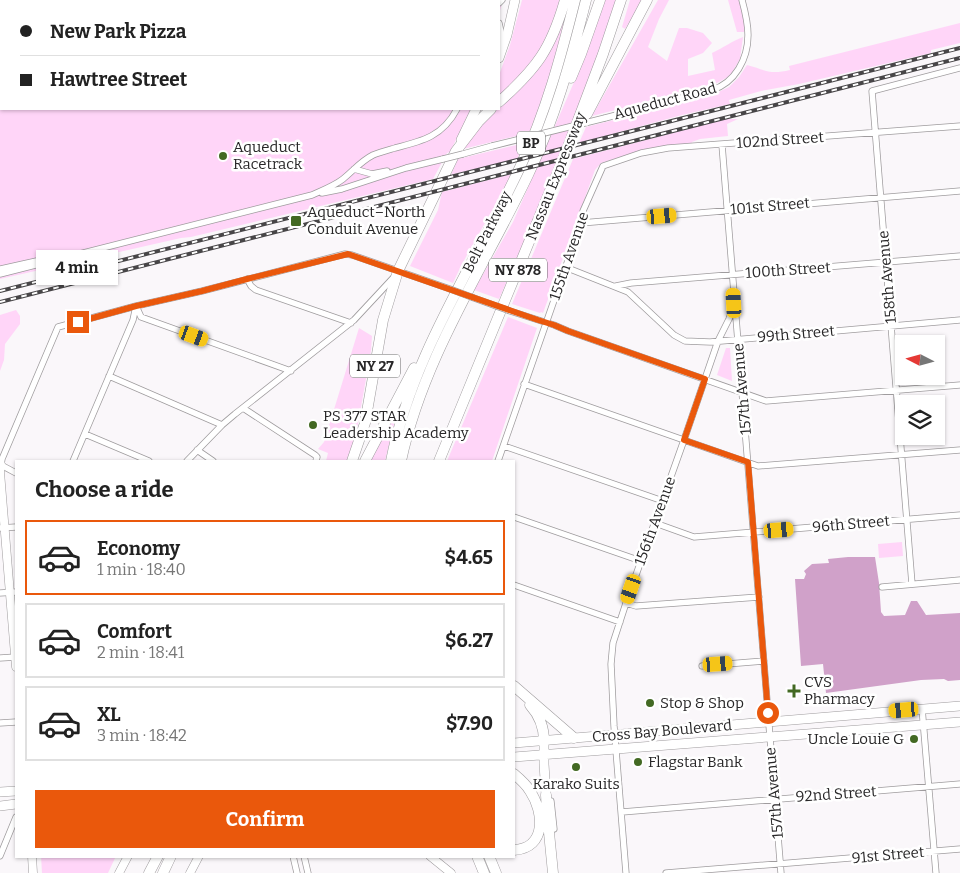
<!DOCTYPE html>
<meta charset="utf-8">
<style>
body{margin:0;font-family:Bitter,serif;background:#f2f2f2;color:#222;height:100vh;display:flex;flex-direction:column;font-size:19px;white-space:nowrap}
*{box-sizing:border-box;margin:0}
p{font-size:16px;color:#767676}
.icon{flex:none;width:28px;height:28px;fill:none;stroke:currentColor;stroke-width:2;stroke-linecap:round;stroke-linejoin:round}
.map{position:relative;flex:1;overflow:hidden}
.drawer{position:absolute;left:15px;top:460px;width:500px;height:398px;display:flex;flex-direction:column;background:#fff;border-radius:0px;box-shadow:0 1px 4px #0004}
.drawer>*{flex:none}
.banner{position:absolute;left:0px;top:0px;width:500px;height:110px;box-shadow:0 1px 4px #0004;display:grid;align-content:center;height:110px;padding:0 20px;background:#fff}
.needle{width:32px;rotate:276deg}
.fabs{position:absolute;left:895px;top:335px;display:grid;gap:10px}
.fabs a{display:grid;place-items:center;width:50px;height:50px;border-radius:0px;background:#fff;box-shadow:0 1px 4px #0004;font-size:25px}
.end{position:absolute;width:22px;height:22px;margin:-11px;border:6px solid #ea580c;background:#fff;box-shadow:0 0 0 2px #fff}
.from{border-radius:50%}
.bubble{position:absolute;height:35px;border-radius:0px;background:#fff;box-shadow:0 1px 4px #0004;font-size:16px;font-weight:700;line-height:35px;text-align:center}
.car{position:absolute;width:15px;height:30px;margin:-15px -8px;border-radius:6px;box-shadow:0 0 4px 1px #0007;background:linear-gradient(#f5c518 24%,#345 0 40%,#f5c518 0 76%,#345 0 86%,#f5c518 0)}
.banner b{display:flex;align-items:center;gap:18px;height:48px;font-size:19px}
.banner b+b{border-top:1px solid #e0e0e0}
.banner i{width:12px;height:12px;background:#222}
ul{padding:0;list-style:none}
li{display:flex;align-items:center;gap:15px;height:75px;margin:0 10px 8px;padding:0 10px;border:2px solid #e0e0e0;border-radius:0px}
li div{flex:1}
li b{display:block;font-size:19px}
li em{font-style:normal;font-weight:700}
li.on{border-color:#ea580c}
li>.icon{width:45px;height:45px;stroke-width:1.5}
h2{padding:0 20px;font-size:22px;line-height:60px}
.action{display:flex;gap:10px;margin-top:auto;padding:10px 20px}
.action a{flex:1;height:58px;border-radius:0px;background:#ea580c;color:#fff;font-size:20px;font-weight:700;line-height:58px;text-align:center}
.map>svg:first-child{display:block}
.green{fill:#ffd5f8}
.water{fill:#d0a1c9}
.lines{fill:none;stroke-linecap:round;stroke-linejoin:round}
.street-casing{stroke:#9f9c9e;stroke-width:7}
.secondary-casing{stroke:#9f9c9e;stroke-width:9}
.primary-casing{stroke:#9f9c9e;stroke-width:10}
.highway-casing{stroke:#9f9c9e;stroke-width:11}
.street{stroke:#fff;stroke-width:5.5}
.secondary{stroke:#fff;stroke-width:8}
.primary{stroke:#fff;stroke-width:9}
.highway{stroke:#fff;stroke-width:10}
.rail-casing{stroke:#484648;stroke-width:4}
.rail{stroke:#fff;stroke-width:2;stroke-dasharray:5.5;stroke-linecap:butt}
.street-bridge-casing{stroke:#9f9c9e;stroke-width:7;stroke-linecap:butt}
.street-bridge{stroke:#fff;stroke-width:5.5}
.route{stroke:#ea580c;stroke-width:6}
.poi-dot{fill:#436923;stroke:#fff;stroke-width:2}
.labels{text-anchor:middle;stroke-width:5;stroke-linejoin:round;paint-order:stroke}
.shield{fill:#fff;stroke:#686868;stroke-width:1}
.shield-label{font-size:14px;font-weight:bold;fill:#282728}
.street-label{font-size:15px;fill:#282728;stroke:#fff}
.poi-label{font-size:15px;fill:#282728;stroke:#fff;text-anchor:start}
</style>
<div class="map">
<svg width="960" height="873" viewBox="0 0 960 873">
<rect width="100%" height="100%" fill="#faf7fa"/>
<path class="green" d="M0,0H503L499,14V1H1V109H471L450,152L447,153L433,179L191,237L181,238L0,279Z
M522,0H563L541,54L499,99V75L510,45Z
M605,0H617L584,96L533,221L526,232L528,233L499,299L474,290L513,222L578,73Z
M630,0H643L625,29L622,27Z
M658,0H669L659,19L648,47L667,61L679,28H687L703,33L712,43L703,53L688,59V76L715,70L712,53C723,48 732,41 743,37L740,59L730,76L713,85L592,116Z
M728,0H739C741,10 745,21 744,32H737Z
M565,17L557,52L537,118L534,120L529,133L463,149L495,109H499V105L511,94L561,20Z
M960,23V43L931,50V53L799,84L761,91L729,100L730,104L682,115L579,143L586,127L712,95L729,87L739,77L747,65C766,70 769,75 790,70L789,66Z
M727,119H738L727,124L728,136L700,139L692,142L691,144L643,150L601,163L595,170L543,313L541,312L540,313L512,304L573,159Z
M525,143L517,159L453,174L451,175L458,159Z
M512,174C494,211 470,245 453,283L410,266L438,210L442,192Z
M16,310L20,316V324L5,344L4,360L0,371V315Z
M508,317L537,328L492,461H447Z
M359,328L372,336L371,351L354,446L347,461H326L328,453L318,449L324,442Z
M726,348H730L732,381L717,375Z
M392,416L396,417L385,461H369Z
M902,542L903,556L879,558L878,544Z
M41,856H116L108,873H42Z"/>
<path class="water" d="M848,557H875L879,583L881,612L884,616L905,615L911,601H917L926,615L960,613V680L948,681L944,679L921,680L826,693L823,664L801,666L795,579H804L806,574L804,571L812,564L829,563L828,559Z"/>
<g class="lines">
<defs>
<path id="street" d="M499,3L502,0
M499,23L501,32L499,45
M605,118L712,90C735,83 748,59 748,35C748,23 745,11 742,0
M722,145L781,873
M463,154L492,146
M354,169L372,174L387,171
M322,193L342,189L406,168L443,159
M581,223L960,191
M565,267L628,292L674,335L685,341L710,342L960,320
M0,269L41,260L49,259
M0,274L312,195C323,190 334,186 343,179C353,171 361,161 373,155C380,152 388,150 395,148C423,141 443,136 457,109
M247,279L251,286L256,290L351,323
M616,286L631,283L960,256
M474,298L496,306
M136,306L141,317L291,371
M510,311L554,325L568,331L766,401L960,385
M109,376L222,425
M524,384L758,466L960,450
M243,408L315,455L317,457L316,461
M85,434L149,461
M504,446L663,501
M197,450L213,461
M73,461L133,320L136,306
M187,461L222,425L235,414L354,320L394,277
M498,461L581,223L583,211L603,166L641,153L668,148L960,126
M16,473L1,465L2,459L58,327L136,306L202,291L345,254L352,255L450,289
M514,517L641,561
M655,523L694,537L960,515
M0,528L16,527
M912,584L872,91L960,68
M514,585L620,622
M882,587L960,580
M0,593L16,592
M626,603L636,606L759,597
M0,658L16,657
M702,666L764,661
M922,708L936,873
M0,723L16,722
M551,801L554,829
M622,812L960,784
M0,856L16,817
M293,856L297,873
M304,856L308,873
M626,873L614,726L611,664L613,643L626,603L684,440L718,341L729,319L734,305
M666,873L960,849"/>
<path id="secondary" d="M0,465H1L0,472L16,667
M32,856L33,873
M430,856L451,873
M119,873L128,856
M190,873L199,856"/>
<path id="primary" d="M499,58L507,35L515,0
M461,140L476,109
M544,741V764L546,795
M514,743L960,706
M514,757C662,744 811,734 960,722
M0,792L16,791
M0,806L16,804"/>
<path id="highway" d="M571,78L581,54L600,0
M499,102C537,68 551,49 565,0
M587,114L647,0
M352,461L365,423L383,320L398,271L456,151L479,121L491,109
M365,461L414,368
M391,461C412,354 476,263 521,165C546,112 561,56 575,0
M401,461C423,358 483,269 528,175C555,119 571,60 586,0
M439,461L566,152L603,54L621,0
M514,686L574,738
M530,705C539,715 544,727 544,741
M514,774C520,779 526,784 530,791C544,812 547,848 514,850
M546,795L547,812L553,873
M477,856L484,873
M489,856L496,873
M149,873L158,856
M163,873L171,856"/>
</defs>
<use href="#street" class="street-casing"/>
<use href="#secondary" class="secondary-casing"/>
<use href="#primary" class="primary-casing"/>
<use href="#highway" class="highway-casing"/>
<use href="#street" class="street"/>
<use href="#secondary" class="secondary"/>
<use href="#primary" class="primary"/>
<use href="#highway" class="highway"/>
<defs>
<path id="rail" d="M0,291L960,48
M0,302L960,58"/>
</defs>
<use href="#rail" class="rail-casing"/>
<use href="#rail" class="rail"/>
<defs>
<path id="street-bridge" d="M492,146L605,118
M443,159L463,154
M450,289L474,298
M496,306L510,311"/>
</defs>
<use href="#street-bridge" class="street-bridge-casing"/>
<use href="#street-bridge" class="street-bridge"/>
</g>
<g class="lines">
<path class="route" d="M78,322L136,306L202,291L247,279L348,254L538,320L554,325L568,331L705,379L684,440L748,462L768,713"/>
</g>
<g class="poi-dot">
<circle cx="223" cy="156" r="5"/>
<rect x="290" y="215" width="12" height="12" rx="2.5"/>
<circle cx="313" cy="425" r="5"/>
<path d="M791.5 683.5h5v5h5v5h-5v5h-5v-5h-5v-5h5z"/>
<circle cx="650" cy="703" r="5"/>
<circle cx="914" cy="739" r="5"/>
<circle cx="638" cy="762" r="5"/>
<circle cx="576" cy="767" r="5"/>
</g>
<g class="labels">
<g class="shield">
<rect x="517" y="131.5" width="28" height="23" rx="4"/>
<rect x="489" y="258.5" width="58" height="23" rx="4"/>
<rect x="350" y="354.5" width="50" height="23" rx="4"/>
</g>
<g class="shield-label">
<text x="531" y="148">BP</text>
<text x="518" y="275">NY 878</text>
<text x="375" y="371">NY 27</text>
</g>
<g class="street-label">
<text transform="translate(665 101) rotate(-15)" y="5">Aqueduct Road</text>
<text transform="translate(780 140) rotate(-4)" y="5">102nd Street</text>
<text transform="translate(556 176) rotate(-68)" y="5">Nassau Expressway</text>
<text transform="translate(770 206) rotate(-5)" y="5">101st Street</text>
<text transform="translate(487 232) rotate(-63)" y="5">Belt Parkway</text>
<text transform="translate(569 256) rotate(-71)" y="5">155th Avenue</text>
<text transform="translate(788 270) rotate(-4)" y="5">100th Street</text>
<text transform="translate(887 277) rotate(-95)" y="5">158th Avenue</text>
<text transform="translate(796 334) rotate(-5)" y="5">99th Street</text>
<text transform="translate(742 389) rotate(-95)" y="5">157th Avenue</text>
<text transform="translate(655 521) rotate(-70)" y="5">156th Avenue</text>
<text transform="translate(851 524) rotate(-5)" y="5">96th Street</text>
<text transform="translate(662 731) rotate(-5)" y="5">Cross Bay Boulevard</text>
<text transform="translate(774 793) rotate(-95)" y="5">157th Avenue</text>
<text transform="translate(836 794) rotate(-4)" y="5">92nd Street</text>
<text transform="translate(888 855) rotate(-5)" y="5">91st Street</text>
</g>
<g class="poi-label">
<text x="233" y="152">Aqueduct<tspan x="233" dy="17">Racetrack</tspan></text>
<text x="307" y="217">Aqueduct–North<tspan x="307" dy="17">Conduit Avenue</tspan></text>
<text x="323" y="421">PS 377 STAR<tspan x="323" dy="17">Leadership Academy</tspan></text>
<text x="804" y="687">CVS<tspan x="804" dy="17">Pharmacy</tspan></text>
<text x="660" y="708">Stop &amp; Shop</text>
<text x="904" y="744" text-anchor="end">Uncle Louie G</text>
<text x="648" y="767">Flagstar Bank</text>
<text x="576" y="789" text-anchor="middle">Karako Suits</text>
</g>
</g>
</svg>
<div class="fabs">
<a><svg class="needle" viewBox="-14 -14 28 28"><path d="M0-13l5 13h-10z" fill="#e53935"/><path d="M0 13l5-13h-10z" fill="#767676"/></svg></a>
<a><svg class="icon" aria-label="layers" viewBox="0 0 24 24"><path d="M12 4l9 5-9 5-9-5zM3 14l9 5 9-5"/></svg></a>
</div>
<i class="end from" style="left:768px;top:713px"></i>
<i class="end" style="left:78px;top:322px"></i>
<div class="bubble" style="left:36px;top:250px;width:82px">4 min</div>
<i class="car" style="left:662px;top:216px;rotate:85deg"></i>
<i class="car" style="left:734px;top:303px;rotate:357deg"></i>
<i class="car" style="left:194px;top:336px;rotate:110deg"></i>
<i class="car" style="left:779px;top:530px;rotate:85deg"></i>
<i class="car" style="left:631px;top:589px;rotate:199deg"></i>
<i class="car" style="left:718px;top:664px;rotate:86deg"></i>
<i class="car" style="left:904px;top:710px;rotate:265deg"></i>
<div class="banner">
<b><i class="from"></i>New Park Pizza</b>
<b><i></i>Hawtree Street</b>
</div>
<section class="drawer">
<h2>Choose a ride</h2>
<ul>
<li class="on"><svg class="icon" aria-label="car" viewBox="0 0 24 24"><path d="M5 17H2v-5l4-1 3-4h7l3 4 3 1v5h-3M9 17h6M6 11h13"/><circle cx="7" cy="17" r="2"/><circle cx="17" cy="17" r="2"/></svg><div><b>Economy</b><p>1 min · 18:40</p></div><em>$4.65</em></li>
<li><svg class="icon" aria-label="car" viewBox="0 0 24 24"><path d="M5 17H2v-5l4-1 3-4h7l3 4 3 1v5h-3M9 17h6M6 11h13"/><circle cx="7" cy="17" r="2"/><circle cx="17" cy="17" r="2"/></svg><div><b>Comfort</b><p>2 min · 18:41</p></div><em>$6.27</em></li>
<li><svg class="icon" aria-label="car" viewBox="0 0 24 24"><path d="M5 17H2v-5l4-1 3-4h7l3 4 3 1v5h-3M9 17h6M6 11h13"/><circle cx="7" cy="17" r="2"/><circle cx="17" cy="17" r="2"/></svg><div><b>XL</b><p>3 min · 18:42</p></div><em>$7.90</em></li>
</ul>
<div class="action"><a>Confirm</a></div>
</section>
</div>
